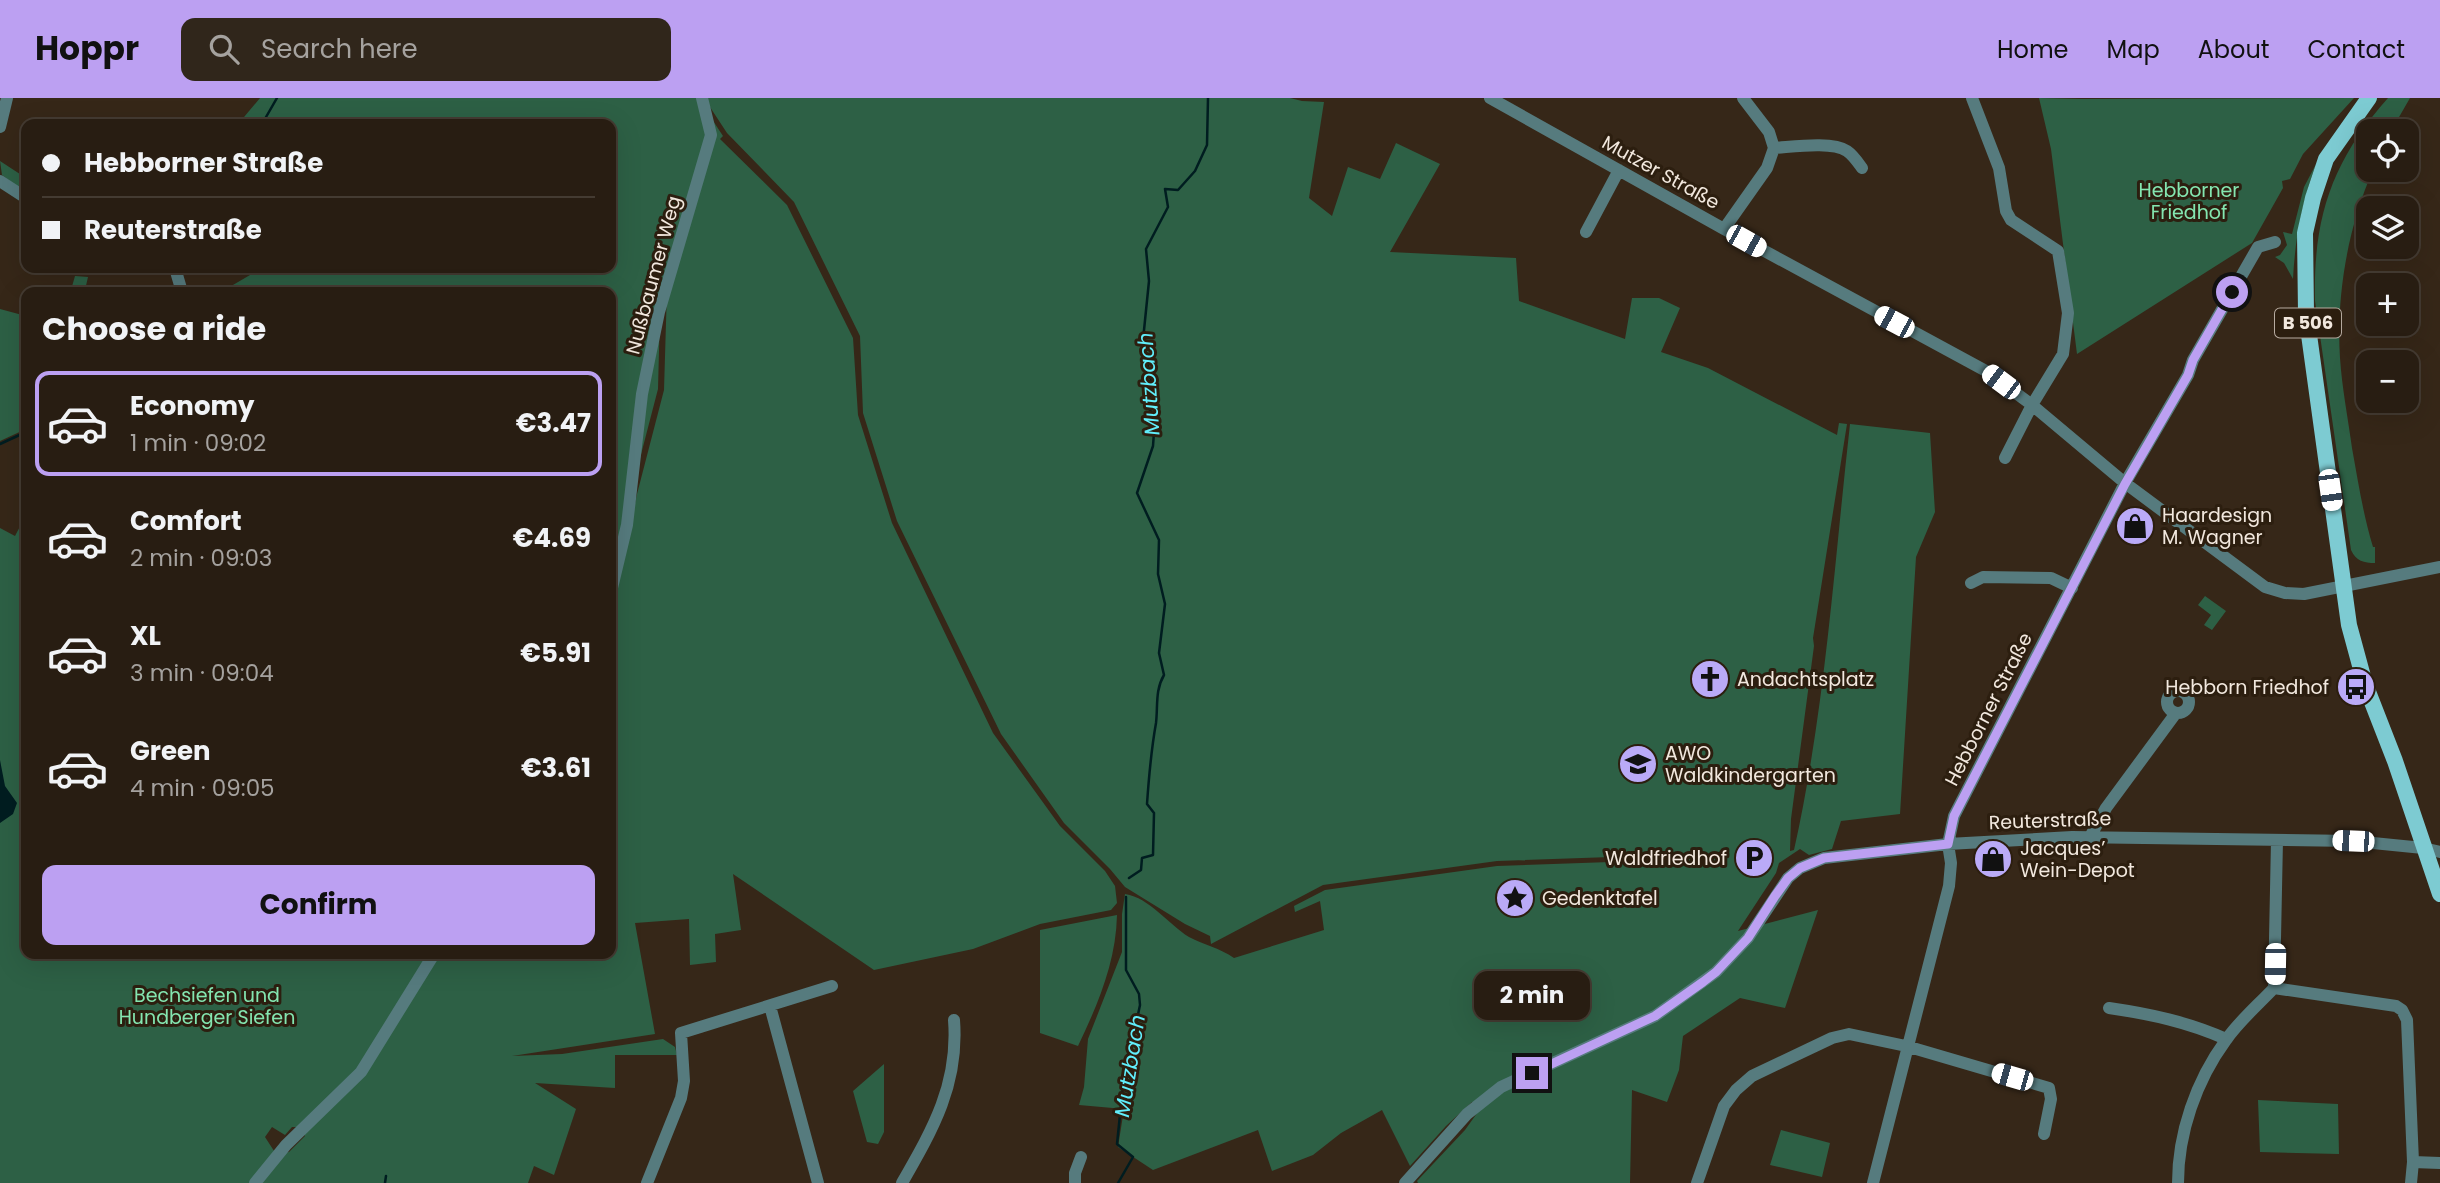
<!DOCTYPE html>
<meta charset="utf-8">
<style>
body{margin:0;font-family:Poppins,sans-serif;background:#30261b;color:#f1f3f6;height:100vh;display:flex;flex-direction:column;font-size:26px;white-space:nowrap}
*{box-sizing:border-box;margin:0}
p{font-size:23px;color:#a5a29f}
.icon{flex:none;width:38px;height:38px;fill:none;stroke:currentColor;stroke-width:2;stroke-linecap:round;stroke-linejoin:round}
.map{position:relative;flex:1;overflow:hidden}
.drawer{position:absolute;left:21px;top:189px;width:595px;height:672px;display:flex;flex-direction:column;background:#281d12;border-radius:14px;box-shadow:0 7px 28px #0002,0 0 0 2px #443b32}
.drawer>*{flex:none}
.hud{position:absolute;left:21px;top:21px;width:595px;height:154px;border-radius:14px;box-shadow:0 7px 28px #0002,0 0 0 2px #443b32;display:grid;align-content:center;height:154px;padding:0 21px;background:#281d12}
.fabs{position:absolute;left:2356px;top:21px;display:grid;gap:14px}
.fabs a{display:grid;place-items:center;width:63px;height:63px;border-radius:14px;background:#281d12;box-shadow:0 7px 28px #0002,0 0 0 2px #443b32;font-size:35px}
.end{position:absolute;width:32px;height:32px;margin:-16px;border:9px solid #bca0f2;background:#111;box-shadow:0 0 0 4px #111}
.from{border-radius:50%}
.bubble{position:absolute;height:49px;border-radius:14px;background:#281d12;box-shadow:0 7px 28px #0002,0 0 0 2px #443b32;font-size:23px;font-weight:700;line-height:49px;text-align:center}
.car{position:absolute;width:21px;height:42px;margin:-21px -10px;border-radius:9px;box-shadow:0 0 5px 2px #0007;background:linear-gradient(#fff 24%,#345 0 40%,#fff 0 76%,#345 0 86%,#fff 0)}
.hud b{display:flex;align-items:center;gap:24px;height:66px;font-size:26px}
.hud b+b{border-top:2px solid #443b32}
.hud i{width:18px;height:18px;background:#f1f3f6}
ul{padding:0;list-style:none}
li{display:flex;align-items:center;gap:21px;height:105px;margin:0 14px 10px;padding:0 7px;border:4px solid transparent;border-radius:14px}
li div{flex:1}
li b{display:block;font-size:26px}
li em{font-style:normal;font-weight:700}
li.on{border-color:#bca0f2}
li>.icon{width:63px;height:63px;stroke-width:1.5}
h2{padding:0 21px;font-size:32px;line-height:84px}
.action{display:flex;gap:14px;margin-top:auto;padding:14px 21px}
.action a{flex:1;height:80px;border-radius:14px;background:#bca0f2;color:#111;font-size:28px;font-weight:700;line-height:80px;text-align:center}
header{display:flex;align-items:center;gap:42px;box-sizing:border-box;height:98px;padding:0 35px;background:#bca0f2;color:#111}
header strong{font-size:33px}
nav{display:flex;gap:38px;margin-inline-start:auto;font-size:24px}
.search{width:490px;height:63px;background:#30261b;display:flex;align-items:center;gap:18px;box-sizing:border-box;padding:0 24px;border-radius:14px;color:#a5a29f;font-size:26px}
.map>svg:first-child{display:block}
.green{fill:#2d6045;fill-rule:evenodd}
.water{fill:#001d20}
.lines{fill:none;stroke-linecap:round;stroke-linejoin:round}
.stream{stroke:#001d20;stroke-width:2.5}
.minor{stroke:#567b7e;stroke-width:12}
.major{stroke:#7dcbd2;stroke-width:16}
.route{stroke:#bca0f2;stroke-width:9}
.labels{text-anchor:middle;stroke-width:6;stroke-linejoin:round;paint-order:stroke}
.shield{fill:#2c1e0f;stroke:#b7aba0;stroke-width:2}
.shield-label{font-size:18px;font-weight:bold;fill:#f2e8de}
.street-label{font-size:19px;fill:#f2e8de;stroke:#2c1e0f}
.park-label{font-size:19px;fill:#84e6b0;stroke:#2c1e0f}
.poi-label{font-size:19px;fill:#f2e8de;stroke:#2c1e0f;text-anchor:start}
.water-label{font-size:21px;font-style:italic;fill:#61eefb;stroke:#2c1e0f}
</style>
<header>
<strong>Hoppr</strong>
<div class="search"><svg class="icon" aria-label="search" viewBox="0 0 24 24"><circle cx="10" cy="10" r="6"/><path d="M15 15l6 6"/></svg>Search here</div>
<nav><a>Home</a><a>Map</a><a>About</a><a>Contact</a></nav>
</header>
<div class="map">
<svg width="2440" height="1085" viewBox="0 0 2440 1085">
<rect width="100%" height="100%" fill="#362718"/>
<path class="green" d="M260,0H698L723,38L720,41L787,107L853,240L858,317L892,425L993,635L1060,728L1105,773L1115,788L1117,805L1111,812L1040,826L973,851L874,872L733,776L741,832L715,836L716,864L690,867L689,821L635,825L655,936L512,958L562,956L663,941L675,949L677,957H615V990L535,985L576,1011L554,1077L534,1068L528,1085H0V430L15,438L26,417V856H611V516L637,396L664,292L667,191L660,214L658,291L631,395L611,491V194H221L262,170H611V26H228L232,22L239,25ZM272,1029L285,1037L292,1029H300L305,1038L289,1054L276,1056L265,1039Z
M704,0H1290L1302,3L1324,4L1309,100L1332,118L1348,69L1380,81L1396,45L1440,66L1390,154L1516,160L1519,203L1625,241L1632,200H1659L1680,210L1661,254L1708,270L1837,337L1839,325L1847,326L1813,540L1814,548L1791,721L1790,753L1794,752C1825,613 1834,468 1850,326L1930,335L1935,414L1916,459L1900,716L1841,723L1832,751L1809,757L1800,751L1779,765L1776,775L1738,833L1818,812L1785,910L1740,900L1683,938L1679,972L1667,1004L1632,992L1630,1085H1418L1417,1083L1465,1032L1480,1011L1472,1004L1446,1028L1410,1068L1382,1012L1341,1035L1313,1057L1272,1073L1258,1032L1153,1072L1118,1049L1124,1011L1079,1007L1084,989L1088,941L1122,854V816L1125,796C1150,800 1168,826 1189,839C1204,847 1220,850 1234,860L1324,832L1320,803L1295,814L1294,808L1325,792L1497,768L1697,761L1698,756L1497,763L1323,787L1211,846L1210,838L1185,826L1125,789L1110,771L1064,725L1001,636L897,423L863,315L860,238L794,104L727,35Z
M2039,0L2082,1L2354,0L2303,56L2290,81L2282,83L2283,90L2252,145L2077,256L2051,51Z
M2388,0H2410L2391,33H2368V72H2373C2348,129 2336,197 2340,260C2342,290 2348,320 2352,350C2358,383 2363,416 2373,449H2375V465C2364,465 2356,463 2351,452L2315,203C2313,119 2332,63 2388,0Z
M0,63L26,80V95L2,77Z
M2316,66C2302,104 2295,141 2293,181L2284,165L2275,159L2280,157L2287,147L2283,134L2292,136L2304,89Z
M75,178L88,179L85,192H114L116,194H55L71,192Z
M0,211L26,218V331L0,343Z
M2205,498L2226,513L2212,532L2204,527L2211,517L2198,507Z
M1117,817C1116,864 1098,906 1078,948L1040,935V832Z
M884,966V1034L878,1046L867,1044L853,993Z
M2258,1002L2338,1006L2339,1056L2260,1054Z
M1781,1032L1830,1045L1822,1079L1770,1067Z"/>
<path class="water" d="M0,662L5,688L17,705L13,716L0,725Z"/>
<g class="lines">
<path class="stream" d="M262,26L277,0
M0,346L26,334
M1129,780L1141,772L1142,760L1153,757L1154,715L1147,706C1149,677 1151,653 1156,625C1158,608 1155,592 1164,577L1159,555L1165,506L1158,476L1159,442L1137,395L1153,348L1155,320L1146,306L1153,293L1143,242L1149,183L1146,151L1168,109L1165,91L1178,92L1195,73L1207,47L1208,0
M385,1085L386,1078
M1118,1085L1133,1059L1117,1046L1123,988L1140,907L1139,896L1126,872V799"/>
<path class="minor" d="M1490,0L1724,131L1986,273L2032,307L2125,385L2265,489L2285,495L2304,496L2440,469
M1743,0L1769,34L1774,50
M1972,0L1999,70L2006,113L2011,122L2058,153L2068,215L2063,256L2032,307L2005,360
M0,29L7,0
M0,83L26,100
M1724,131L1767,70L1774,50C1792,49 1832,43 1847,53C1853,57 1857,63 1862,70
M1586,134L1619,72
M175,170L182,194
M1971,485L1983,479L2051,480L2072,490
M611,494L627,427L642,296L659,214L711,37L702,0
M2167 604a11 11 0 1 1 22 0a11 11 0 1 1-22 0Z
M2090,739L2106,710L2176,615
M2277,742L2274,890L2396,908L2402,912L2407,922L2413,1064L2440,1065
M770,908L818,1085
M2109,910C2150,916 2188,924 2226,941
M255,1085L286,1047L361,974L434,856
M647,1085L681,1000L684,983L681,935L832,888
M902,1085C933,1031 959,986 954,922
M1075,1085V1075L1081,1059
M1405,1085L1467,1016L1501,989L1655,918L1716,874L1748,840L1788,780L1800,770L1824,760L1948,746L2072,739L2353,743L2423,750L2440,754
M1697,1085L1724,1008L1736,992L1752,978L1832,940L1849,936L1906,948L2049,990L2051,1001L2044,1036
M1873,1085L1949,788L1951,765L1948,746L1954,718L2125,385L2188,277L2193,262L2258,149L2275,144
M2178,1085C2178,1035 2196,983 2226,942C2239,923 2258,907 2274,890
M2411,1085L2413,1064"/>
<path class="major" d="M2369,0L2326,61L2313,100L2305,135L2306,215L2349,527L2365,586L2395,663L2440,796"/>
</g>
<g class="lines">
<path class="route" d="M1532,975L1655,918L1703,884L1716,874L1748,840L1775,798L1788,780L1800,770L1824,760L1948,746L1954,718L2125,386L2188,277L2193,262L2232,194"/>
</g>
<defs>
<symbol id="shop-disc" viewBox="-11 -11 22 22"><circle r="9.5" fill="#baaaf7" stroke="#2c1e0f"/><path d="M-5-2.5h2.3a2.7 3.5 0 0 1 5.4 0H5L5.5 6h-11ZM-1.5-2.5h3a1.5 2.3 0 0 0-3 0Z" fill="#111"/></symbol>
<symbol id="church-disc" viewBox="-11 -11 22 22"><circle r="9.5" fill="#baaaf7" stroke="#2c1e0f"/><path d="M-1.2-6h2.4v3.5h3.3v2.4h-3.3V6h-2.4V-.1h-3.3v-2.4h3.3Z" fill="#111"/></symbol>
<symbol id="bus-disc" viewBox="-11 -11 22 22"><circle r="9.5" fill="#baaaf7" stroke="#2c1e0f"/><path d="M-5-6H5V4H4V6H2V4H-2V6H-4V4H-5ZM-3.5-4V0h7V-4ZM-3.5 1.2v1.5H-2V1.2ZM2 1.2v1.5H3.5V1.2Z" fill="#111"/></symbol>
<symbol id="school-disc" viewBox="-11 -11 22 22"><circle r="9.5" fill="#baaaf7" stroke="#2c1e0f"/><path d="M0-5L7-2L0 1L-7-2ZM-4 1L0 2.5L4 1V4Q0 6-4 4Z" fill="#111"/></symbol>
<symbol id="parking-disc" viewBox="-11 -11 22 22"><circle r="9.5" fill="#baaaf7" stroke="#2c1e0f"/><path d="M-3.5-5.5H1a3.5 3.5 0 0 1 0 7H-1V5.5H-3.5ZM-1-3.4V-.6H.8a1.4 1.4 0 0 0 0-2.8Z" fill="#111"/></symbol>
<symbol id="sight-disc" viewBox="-11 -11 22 22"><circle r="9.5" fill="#baaaf7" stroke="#2c1e0f"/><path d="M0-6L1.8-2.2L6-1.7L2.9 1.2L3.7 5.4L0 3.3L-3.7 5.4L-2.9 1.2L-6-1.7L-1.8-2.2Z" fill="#111"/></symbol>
</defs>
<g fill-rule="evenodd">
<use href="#shop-disc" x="2113" y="406" width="44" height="44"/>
<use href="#church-disc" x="1688" y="559" width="44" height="44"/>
<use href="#bus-disc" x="2334" y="567" width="44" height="44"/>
<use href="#school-disc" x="1616" y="644" width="44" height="44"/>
<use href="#parking-disc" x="1732" y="738" width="44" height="44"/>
<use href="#shop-disc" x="1971" y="739" width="44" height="44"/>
<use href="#sight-disc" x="1493" y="778" width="44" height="44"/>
</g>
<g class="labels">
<rect class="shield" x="2275" y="210.5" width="66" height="29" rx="5"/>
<g class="shield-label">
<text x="2308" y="231">B 506</text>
</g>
<g class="street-label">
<text transform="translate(1661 74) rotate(29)" y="7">Mutzer Straße</text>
<text transform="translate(653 177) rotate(-75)" y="7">Nußbaumer Weg</text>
<text transform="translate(1988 611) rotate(-63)" y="7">Hebborner Straße</text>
<text transform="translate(2050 722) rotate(-2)" y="7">Reuterstraße</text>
</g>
<g class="park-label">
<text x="2189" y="99">Hebborner<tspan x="2189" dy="22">Friedhof</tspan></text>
<text x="207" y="904">Bechsiefen und<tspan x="207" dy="22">Hundberger Siefen</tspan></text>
</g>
<g class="poi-label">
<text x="2162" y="424">Haardesign<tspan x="2162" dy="22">M. Wagner</tspan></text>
<text x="1737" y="588">Andachtsplatz</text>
<text x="2329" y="596" text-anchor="end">Hebborn Friedhof</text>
<text x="1665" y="662">AWO<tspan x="1665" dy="22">Waldkindergarten</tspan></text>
<text x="2020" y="757">Jacques’<tspan x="2020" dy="22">Wein-Depot</tspan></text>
<text x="1727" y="767" text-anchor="end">Waldfriedhof</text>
<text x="1542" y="807">Gedenktafel</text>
</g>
<g class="water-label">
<text transform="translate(1149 286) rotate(-94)" y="7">Mutzbach</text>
<text transform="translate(1130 968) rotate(-81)" y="7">Mutzbach</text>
</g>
</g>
</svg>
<div class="fabs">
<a><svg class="icon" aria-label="locate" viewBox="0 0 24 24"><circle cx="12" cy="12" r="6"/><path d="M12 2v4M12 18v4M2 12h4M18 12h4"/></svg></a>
<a><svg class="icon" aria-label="layers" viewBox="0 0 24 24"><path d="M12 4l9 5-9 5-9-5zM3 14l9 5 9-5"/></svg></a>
<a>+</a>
<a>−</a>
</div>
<i class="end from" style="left:2232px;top:194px"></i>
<i class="end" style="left:1532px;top:975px"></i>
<div class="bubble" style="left:1474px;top:873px;width:116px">2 min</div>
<i class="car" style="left:1746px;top:143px;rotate:119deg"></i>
<i class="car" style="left:1894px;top:224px;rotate:298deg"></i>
<i class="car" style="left:2001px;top:284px;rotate:307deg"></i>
<i class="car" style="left:2330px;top:392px;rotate:172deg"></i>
<i class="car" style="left:2353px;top:743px;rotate:272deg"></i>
<i class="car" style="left:2275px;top:866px;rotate:181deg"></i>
<i class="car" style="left:2012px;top:979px;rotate:286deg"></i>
<div class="hud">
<b><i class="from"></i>Hebborner Straße</b>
<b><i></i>Reuterstraße</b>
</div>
<section class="drawer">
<h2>Choose a ride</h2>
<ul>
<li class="on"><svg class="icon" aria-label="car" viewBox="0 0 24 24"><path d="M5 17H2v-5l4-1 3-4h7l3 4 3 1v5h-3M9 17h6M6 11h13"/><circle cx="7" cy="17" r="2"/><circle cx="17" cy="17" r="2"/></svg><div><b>Economy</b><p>1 min · 09:02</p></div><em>€3.47</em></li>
<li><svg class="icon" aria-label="car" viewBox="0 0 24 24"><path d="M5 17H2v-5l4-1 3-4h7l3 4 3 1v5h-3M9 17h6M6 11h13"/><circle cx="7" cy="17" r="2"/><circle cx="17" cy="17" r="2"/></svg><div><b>Comfort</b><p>2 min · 09:03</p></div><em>€4.69</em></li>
<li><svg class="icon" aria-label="car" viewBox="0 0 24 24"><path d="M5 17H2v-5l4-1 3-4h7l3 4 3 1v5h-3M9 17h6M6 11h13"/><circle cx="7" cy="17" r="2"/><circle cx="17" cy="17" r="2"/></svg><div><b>XL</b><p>3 min · 09:04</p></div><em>€5.91</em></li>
<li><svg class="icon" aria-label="car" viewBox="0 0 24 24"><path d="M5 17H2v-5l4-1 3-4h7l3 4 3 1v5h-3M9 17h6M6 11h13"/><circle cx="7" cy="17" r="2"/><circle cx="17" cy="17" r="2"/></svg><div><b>Green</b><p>4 min · 09:05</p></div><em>€3.61</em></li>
</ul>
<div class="action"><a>Confirm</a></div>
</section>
</div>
